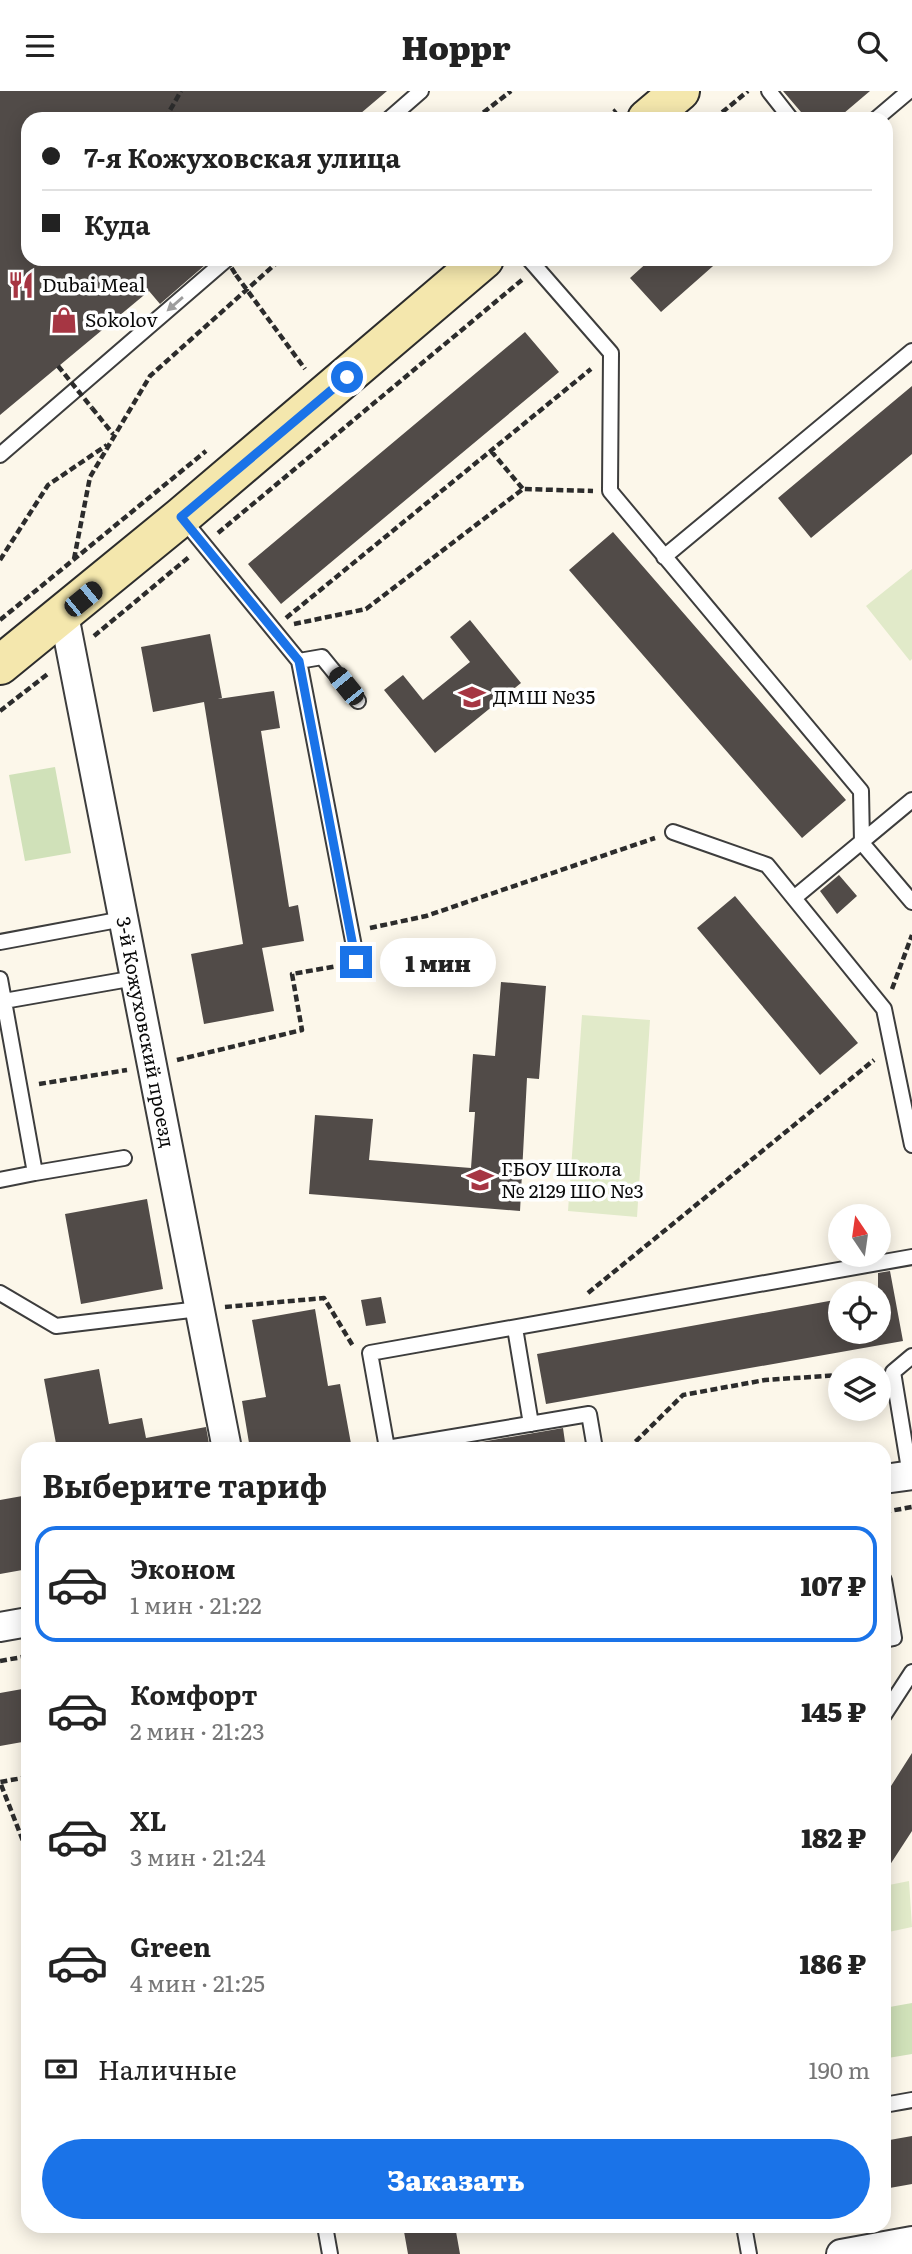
<!DOCTYPE html>
<html lang="ru">
<meta charset="utf-8">
<style>
body{margin:0;font-family:Literata,serif;background:#f2f2f2;color:#222;height:100vh;display:flex;flex-direction:column;font-size:26px;white-space:nowrap}
*{box-sizing:border-box;margin:0}
p{font-size:23px;color:#767676}
.icon{flex:none;width:38px;height:38px;fill:none;stroke:currentColor;stroke-width:2;stroke-linecap:round;stroke-linejoin:round}
.map{position:relative;flex:1;overflow:hidden}
.panel{position:absolute;left:21px;top:1351px;width:870px;height:791px;display:flex;flex-direction:column;background:#fff;border-radius:21px;box-shadow:0 4px 18px #0003}
.panel>*{flex:none}
.hud{position:absolute;left:21px;top:21px;width:872px;height:154px;border-radius:21px;box-shadow:0 4px 18px #0003;display:grid;align-content:center;height:154px;padding:0 21px;background:#fff}
.needle{width:46px;rotate:347deg}
.tools{position:absolute;left:828px;top:1113px;display:grid;gap:14px}
.tools a{display:grid;place-items:center;width:63px;height:63px;border-radius:50%;background:#fff;box-shadow:0 4px 18px #0003;font-size:35px}
.end{position:absolute;width:32px;height:32px;margin:-16px;border:9px solid #1a73e8;background:#fff;box-shadow:0 0 0 4px #fff}
.from{border-radius:50%}
.bubble{position:absolute;height:49px;border-radius:24px;background:#fff;box-shadow:0 4px 18px #0003;font-size:23px;font-weight:800;line-height:49px;text-align:center}
.car{position:absolute;width:21px;height:42px;margin:-21px -10px;border-radius:9px;box-shadow:0 0 5px 2px #0007;background:linear-gradient(#222 24%,#8ab4d8 0 40%,#222 0 76%,#8ab4d8 0 86%,#222 0)}
.hud b{display:flex;align-items:center;gap:24px;height:66px;font-size:26px}
.hud b+b{border-top:2px solid #e0e0e0}
.hud i{width:18px;height:18px;background:#222}
ul{padding:0;list-style:none}
li{display:flex;align-items:center;gap:21px;height:116px;margin:0 14px 10px;padding:0 7px;border:4px solid transparent;border-radius:21px}
li div{flex:1}
li b{display:block;font-size:26px}
li em{font-style:normal;font-weight:800}
li.selected{border-color:#1a73e8}
li>.icon{width:63px;height:63px;stroke-width:1.5}
h2{padding:0 21px;font-size:32px;line-height:84px}
.pay{display:flex;align-items:center;gap:18px;height:77px;padding:0 21px;font-size:26px}
.pay p{margin-inline-start:auto}
.action{display:flex;gap:14px;margin-top:auto;padding:14px 21px}
.action a{flex:1;height:80px;border-radius:42px;background:#1a73e8;color:#fff;font-size:28px;font-weight:800;line-height:80px;text-align:center}
header{display:flex;justify-content:space-between;align-items:center;height:91px;padding:0 21px;background:#fff;font-size:32px;font-weight:800}
.map>svg:first-child{display:block}
.green{fill:#d0e1b9}
.pitch{fill:#e1eac9}
.building{fill:#514b48}
.lines{fill:none;stroke-linecap:round;stroke-linejoin:round}
.lane-casing{stroke:#3d3d3d;stroke-width:18}
.street-casing{stroke:#3d3d3d;stroke-width:32}
.secondary-casing{stroke:#2c2c2c;stroke-width:42}
.path{stroke:#2c2c2c;stroke-width:4.5;stroke-dasharray:7 3.5;stroke-linecap:butt}
.lane{stroke:#fff;stroke-width:14}
.street{stroke:#fff;stroke-width:28}
.secondary{stroke:#f4e7ad;stroke-width:38}
.path-bridge{stroke:#2c2c2c;stroke-width:4.5;stroke-dasharray:7 3.5;stroke-linecap:butt}
.oneway{fill:#9d9d9d}
.route{stroke:#1a73e8;stroke-width:9}
.labels{text-anchor:middle;stroke-width:7;stroke-linejoin:round;paint-order:stroke}
.poi-label{font-size:19px;fill:#0a0a0a;stroke:#fff;text-anchor:start}
.street-label{font-size:19px;fill:#0a0a0a;stroke:#fff}
</style>
<header><svg class="icon" aria-label="menu" viewBox="0 0 24 24"><path d="M4 6h16M4 12h16M4 18h16"/></svg>Hoppr<svg class="icon" aria-label="search" viewBox="0 0 24 24"><circle cx="10" cy="10" r="6"/><path d="M15 15l6 6"/></svg></header>
<div class="map">
<svg width="912" height="2163" viewBox="0 0 912 2163">
<rect width="100%" height="100%" fill="#fcf7ea"/>
<path class="green" d="M55,676L71,762L25,770L9,684Z
M912,1912V1963L888,1967L884,1917Z"/>
<path class="pitch" d="M912,478V568L910,570L866,515Z
M582,924L650,929L637,1126L568,1120Z
M909,1790L912,1836L884,1842V1795Z"/>
<path class="building" d="M0,0H387L354,28H28V168H212L160,213L149,200L0,324Z
M783,0H870L837,28H807Z
M651,168H721L661,221L630,187Z
M525,241L559,281L281,513L248,473Z
M912,295V363L811,447L778,407Z
M613,441L846,709L802,747L569,479Z
M470,529L521,592L435,662L384,599L403,584L423,609L470,571L450,546Z
M210,543L222,607L218,608L274,600L280,637L261,640L289,816L298,814L304,850L262,857L274,920L204,933L191,863L243,853L204,611L153,621L141,556Z
M839,784L857,805L837,823L820,800Z
M735,805L858,952L820,984L697,837Z
M501,891L546,895L539,988L527,987L520,1120L309,1103L315,1024L373,1028L369,1069L471,1077L475,1021H469L473,963L495,965Z
M147,1108L163,1198L81,1213L65,1123Z
M890,1180L903,1250L546,1313L537,1263L840,1208V1241H878V1182Z
M381,1206L386,1232L366,1235L361,1209Z
M315,1218L328,1295L340,1293L352,1358H250L242,1310L266,1306L252,1229Z
M99,1278L109,1333L142,1327L146,1347L206,1336L210,1358H57L44,1288Z
M563,1337L566,1358H476L475,1352Z
M28,1404V1478L0,1483V1409Z
M28,1597V1650L0,1655V1602Z
M912,1662V1740L884,1783V1706Z
M912,2045V2093L884,2098V2050Z
M403,2135H455L460,2163H408Z"/>
<g class="lines">
<defs>
<path id="lane" d="M769,0L791,28
M389,28L421,0
M876,28L909,0
M529,168L611,262L610,400L861,700L862,752L912,811
M0,364L227,168
M182,427L299,570L357,871
M664,466L912,260
M299,570L322,566L358,610
M673,741L767,774L884,918L912,1054
M794,807L912,709
M0,851L123,828
M0,888L35,1082L0,1089
M4,910L135,887
M35,1082L124,1067
M0,1202L56,1235L199,1218
M515,1237L531,1333
M595,1358L589,1323L387,1357L370,1262L912,1166
M910,1384L893,1281L912,1265
M884,1489L894,1547L884,1549
M884,1624L912,1581
M884,2014L912,2009
M325,2135L330,2163
M744,2135L749,2163"/>
<g id="street">
<path id="s1" d="M64,524L227,1358"/>
<path d="M884,1388L912,1384"/>
<path d="M0,1536L28,1531"/>
<path d="M841,2163L912,2150"/>
</g>
<path id="secondary" d="M647,28L680,0
M0,574L181,426L484,168"/>
</defs>
<use href="#lane" class="lane-casing"/>
<use href="#street" class="street-casing"/>
<use href="#secondary" class="secondary-casing"/>
<path class="path" d="M165,28L181,0
M475,28L511,0
M606,28L616,19
M714,28L748,0
M236,184L305,278
M92,317L113,343
M491,360L523,398
M218,442L523,188
M74,468L90,386L150,285L281,168
M0,469L48,394L107,354
M286,527L591,278
M0,529L206,360
M294,533L366,518L523,398L593,400
M94,545L189,466
M0,620L49,582
M370,837L426,825L655,747
M892,898L912,844
M177,969L302,939L292,883L338,875
M39,993L127,979
M588,1202L874,969
M225,1216L324,1207L353,1255
M628,1358L683,1304L765,1289L840,1284
M884,1421L912,1416
M0,1570L28,1565
M28,1686L0,1691L23,1750H28"/>
<use href="#lane" class="lane"/>
<use href="#street" class="street"/>
<use href="#secondary" class="secondary"/>
<path class="path-bridge" d="M226,168L236,184
M58,275L92,317"/>
</g>
<defs><path id="oneway-solid" d="M-6-.8H1V-3.2L6.5 0L1 3.2V.8H-6Z" transform="scale(1.75)"/></defs>
<use class="oneway" href="#oneway-solid" transform="translate(175 213) rotate(139)"/>
<g class="lines">
<path class="route" d="M347,286L181,426L299,570L356,871"/>
</g>
<defs>
<symbol id="restaurant-bare" viewBox="-9 -9 18 18"><path d="M-5-6h1v4h1v-4h1v4h1v-4h1v5L-1.5 .5V6h-2V.5L-5-1ZM5-6V6H3V1.5H1.5Q1.5-4 5-6Z" fill="#a63643" stroke="#fff" stroke-width="2.5" paint-order="stroke"/></symbol>
<symbol id="shop-bare" viewBox="-9 -9 18 18"><path d="M-5-2.5h2.3a2.7 3.5 0 0 1 5.4 0H5L5.5 6h-11ZM-1.5-2.5h3a1.5 2.3 0 0 0-3 0Z" fill="#a63643" stroke="#fff" stroke-width="2.5" paint-order="stroke"/></symbol>
<symbol id="school-bare" viewBox="-9 -9 18 18"><path d="M0-5L7-2L0 1L-7-2ZM-4 1L0 2.5L4 1V4Q0 6-4 4Z" fill="#a63643" stroke="#fff" stroke-width="2.5" paint-order="stroke"/></symbol>
</defs>
<g fill-rule="evenodd">
<use href="#restaurant-bare" x="2" y="175" width="38" height="38"/>
<use href="#shop-bare" x="45" y="210" width="38" height="38"/>
<use href="#school-bare" x="453" y="587" width="38" height="38"/>
<use href="#school-bare" x="461" y="1070" width="38" height="38"/>
</g>
<g class="labels">
<g class="poi-label">
<text x="42" y="201">Dubai Meal</text>
<text x="85" y="236">Sokolov</text>
<text x="493" y="613">ДМШ №35</text>
<text x="501" y="1085">ГБОУ Школа<tspan x="501" dy="22">№ 2129 ШО №3</tspan></text>
</g>
<g class="street-label">
<text dy="7" stroke="none"><textPath href="#s1" startOffset="425">3-й Кожуховский проезд</textPath></text>
</g>
</g>
</svg>
<div class="tools">
<a><svg class="needle" viewBox="-14 -14 28 28"><path d="M0-13l5 13h-10z" fill="#e53935"/><path d="M0 13l5-13h-10z" fill="#767676"/></svg></a>
<a><svg class="icon" aria-label="locate" viewBox="0 0 24 24"><circle cx="12" cy="12" r="6"/><path d="M12 2v4M12 18v4M2 12h4M18 12h4"/></svg></a>
<a><svg class="icon" aria-label="layers" viewBox="0 0 24 24"><path d="M12 4l9 5-9 5-9-5zM3 14l9 5 9-5"/></svg></a>
</div>
<i class="end from" style="left:347px;top:286px"></i>
<i class="end" style="left:356px;top:871px"></i>
<div class="bubble" style="left:380px;top:847px;width:116px">1 мин</div>
<i class="car" style="left:83px;top:508px;rotate:51deg"></i>
<i class="car" style="left:346px;top:595px;rotate:321deg"></i>
<div class="hud">
<b><i class="from"></i>7-я Кожуховская улица</b>
<b><i></i>Куда</b>
</div>
<section class="panel">
<h2>Выберите тариф</h2>
<ul>
<li class="selected"><svg class="icon" aria-label="car" viewBox="0 0 24 24"><path d="M5 17H2v-5l4-1 3-4h7l3 4 3 1v5h-3M9 17h6M6 11h13"/><circle cx="7" cy="17" r="2"/><circle cx="17" cy="17" r="2"/></svg><div><b>Эконом</b><p>1 мин · 21:22</p></div><em>107 ₽</em></li>
<li><svg class="icon" aria-label="car" viewBox="0 0 24 24"><path d="M5 17H2v-5l4-1 3-4h7l3 4 3 1v5h-3M9 17h6M6 11h13"/><circle cx="7" cy="17" r="2"/><circle cx="17" cy="17" r="2"/></svg><div><b>Комфорт</b><p>2 мин · 21:23</p></div><em>145 ₽</em></li>
<li><svg class="icon" aria-label="car" viewBox="0 0 24 24"><path d="M5 17H2v-5l4-1 3-4h7l3 4 3 1v5h-3M9 17h6M6 11h13"/><circle cx="7" cy="17" r="2"/><circle cx="17" cy="17" r="2"/></svg><div><b>XL</b><p>3 мин · 21:24</p></div><em>182 ₽</em></li>
<li><svg class="icon" aria-label="car" viewBox="0 0 24 24"><path d="M5 17H2v-5l4-1 3-4h7l3 4 3 1v5h-3M9 17h6M6 11h13"/><circle cx="7" cy="17" r="2"/><circle cx="17" cy="17" r="2"/></svg><div><b>Green</b><p>4 мин · 21:25</p></div><em>186 ₽</em></li>
</ul>
<div class="pay"><svg class="icon" aria-label="cash" viewBox="0 0 24 24"><path d="M3 7h18v10H3z"/><circle cx="12" cy="12" r="2"/></svg>Наличные<p>190 m</p></div>
<div class="action"><a>Заказать</a></div>
</section>
</div>
